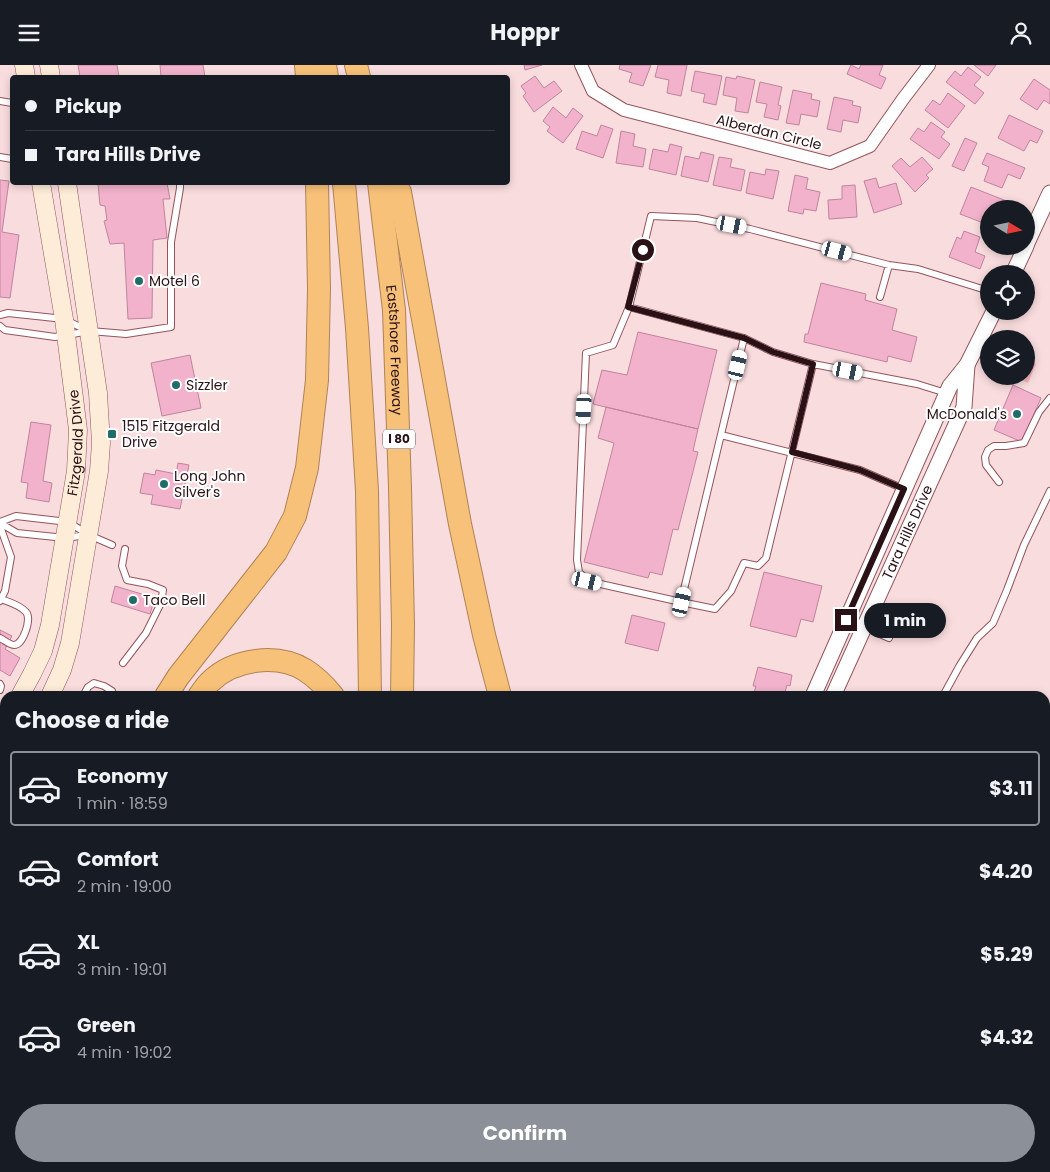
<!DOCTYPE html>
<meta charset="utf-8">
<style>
body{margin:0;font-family:Poppins,sans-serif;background:#20242c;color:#f1f3f6;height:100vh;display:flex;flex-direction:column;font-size:19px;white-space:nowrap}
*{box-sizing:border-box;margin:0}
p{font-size:16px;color:#9ea1a6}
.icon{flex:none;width:28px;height:28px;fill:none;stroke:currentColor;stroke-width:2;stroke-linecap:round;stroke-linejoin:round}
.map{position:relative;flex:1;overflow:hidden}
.side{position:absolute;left:0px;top:626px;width:1050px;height:481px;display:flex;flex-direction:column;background:#171b24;border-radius:15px 15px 0 0;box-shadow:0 2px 8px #0003}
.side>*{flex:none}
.hud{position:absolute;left:10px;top:10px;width:500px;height:110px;border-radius:5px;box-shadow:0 2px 8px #0003;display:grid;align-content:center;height:110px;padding:0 15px;background:#171b24}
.needle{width:32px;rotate:100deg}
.controls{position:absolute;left:980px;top:135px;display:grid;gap:10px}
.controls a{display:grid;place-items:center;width:55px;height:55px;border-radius:50%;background:#171b24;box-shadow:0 2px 8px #0003;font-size:25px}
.end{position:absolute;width:22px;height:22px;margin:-11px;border:6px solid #2a1115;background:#fff;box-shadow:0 0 0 2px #fff}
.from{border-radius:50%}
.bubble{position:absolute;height:35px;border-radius:18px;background:#171b24;box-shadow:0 2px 8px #0003;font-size:16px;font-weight:700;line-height:35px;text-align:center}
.car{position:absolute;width:15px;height:30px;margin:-15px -8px;border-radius:6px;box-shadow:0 0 4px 1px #0007;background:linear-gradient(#fff 24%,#345 0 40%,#fff 0 76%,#345 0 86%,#fff 0)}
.hud b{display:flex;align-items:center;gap:18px;height:48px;font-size:19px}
.hud b+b{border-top:1px solid #363941}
.hud i{width:12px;height:12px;background:#f1f3f6}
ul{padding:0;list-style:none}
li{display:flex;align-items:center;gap:15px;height:75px;margin:0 10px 8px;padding:0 5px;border:2px solid transparent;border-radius:5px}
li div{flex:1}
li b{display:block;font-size:19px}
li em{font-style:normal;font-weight:700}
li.active{border-color:#8c9099}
li>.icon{width:45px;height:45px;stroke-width:1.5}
h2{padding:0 15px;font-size:22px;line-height:60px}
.action{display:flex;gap:10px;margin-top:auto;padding:10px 15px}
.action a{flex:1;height:58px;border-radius:30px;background:#8c9099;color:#fff;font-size:20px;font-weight:700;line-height:58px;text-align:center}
header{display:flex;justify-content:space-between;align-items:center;height:65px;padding:0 15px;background:#171b24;font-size:22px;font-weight:700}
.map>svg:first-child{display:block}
.green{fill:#f3b3b9}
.building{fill:#f2b2cc;stroke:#c0849d}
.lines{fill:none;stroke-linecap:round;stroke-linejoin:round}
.service-casing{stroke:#92555c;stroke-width:8}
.minor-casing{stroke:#92555c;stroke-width:14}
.tertiary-casing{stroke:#92555c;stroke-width:17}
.secondary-casing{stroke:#92555c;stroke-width:19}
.motorway-casing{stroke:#af8356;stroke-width:24}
.service{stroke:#fff;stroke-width:6}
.minor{stroke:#fff;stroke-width:12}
.tertiary{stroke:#fff;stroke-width:15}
.secondary{stroke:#fdecd7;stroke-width:18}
.motorway{stroke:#f7c179;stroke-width:22}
.route{stroke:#2a1115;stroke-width:6}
.poi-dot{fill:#216c6a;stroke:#fff;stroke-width:2}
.labels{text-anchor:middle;stroke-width:4;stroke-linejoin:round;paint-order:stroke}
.shield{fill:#fff;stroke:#6a585b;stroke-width:1}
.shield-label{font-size:12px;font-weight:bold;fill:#2a1115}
.street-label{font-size:14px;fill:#2a1115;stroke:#fff}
.poi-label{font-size:14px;fill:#2a1115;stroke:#fff;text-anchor:start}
</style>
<header><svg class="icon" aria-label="menu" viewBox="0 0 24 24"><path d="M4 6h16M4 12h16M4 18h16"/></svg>Hoppr<svg class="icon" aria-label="person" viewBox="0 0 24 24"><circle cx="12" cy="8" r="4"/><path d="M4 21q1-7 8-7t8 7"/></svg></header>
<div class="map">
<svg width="1050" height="1107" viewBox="0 0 1050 1107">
<rect width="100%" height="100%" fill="#f9dcde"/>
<path class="green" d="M1026,294L1036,299L1028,318L1015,312L1026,311Z
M1050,773V834L1045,831V781Z"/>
<path class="building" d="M78,0H117L119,12H80Z
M160,0H203L205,12H161Z
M524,0H542L525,5Z
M620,0H651L643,21L629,17L632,8L619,4Z
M658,0H687L681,31L667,28L669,15L655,12Z
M851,0L859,4L861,0H883L879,10L886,13L881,24L847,9Z
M974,0H996L988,11Z
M968,2L981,12L974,20L984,28L975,39L946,17L955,6L961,11Z
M695,6L722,11L716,40L703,37L705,29L691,26Z
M535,11L544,23L554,16L562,26L534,47L523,31L526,28L521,21Z
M737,11L755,15L748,48L735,46L737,33L723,30L726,12L736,14Z
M1034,14L1050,25V39L1044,35L1037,45L1020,34Z
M760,17L782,22L778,40L781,41L778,55L764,52L767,39L756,37Z
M793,25L812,29L811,34L820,36L817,52L801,49L799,60L786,58Z
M948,28L965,41L948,63L925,45L933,35L940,40Z
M834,32L853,36L852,40L861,42L858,58L843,55L841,67L827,64Z
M553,42L566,53L573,43L583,51L563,78L547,66L550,62L543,56Z
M1009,50L1043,66L1037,78L1030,75L1024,86L998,73Z
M931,57L945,67L941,72L950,79L939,94L910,74L918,63L924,67Z
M601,60L613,64L603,93L576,84L582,66L597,71Z
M621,66L635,69L633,81L646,84L643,102L616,98Z
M965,73L977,78L964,106L952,101Z
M670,79L682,82L676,110L649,104L653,84L668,87Z
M701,87L714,90L708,117L681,111L685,91L699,94Z
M987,88L1025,103L1020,114L1008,109L1002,123L984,116L989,102L982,99Z
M719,92L732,94L730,102L745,105L741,126L713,120Z
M922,92L933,104L926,110L929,113L915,127L892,101L901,93L910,102Z
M766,104L779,106L773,134L746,128L750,107L765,110Z
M795,110L808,113L806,124L820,127L816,146L804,144L803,149L788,146Z
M876,113L879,123L896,118L902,139L874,148L864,116Z
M0,115L9,116L2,167L19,170L10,233L0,232Z
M105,118H167L170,134H163L167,173L153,175L152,253L128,254L124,178L110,179L104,156L107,155L105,141L100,140L98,119Z
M855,120L857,152L829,154L828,135L842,134V121Z
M971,122L1009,137L1006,144H989V153L986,159L960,149Z
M964,166L980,172L975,187L985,191L980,204L949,192L957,172L961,174Z
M821,218L866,229L865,235L897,244L892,265L917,272L911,297L888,291L887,297L804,277L805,269H808Z
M638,267L717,285L698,364L593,339L602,305L627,310Z
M190,290L201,343L162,351L151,298Z
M1013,320L1041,333L1022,377L994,365Z
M606,342L698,364L693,386L698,387L678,465L673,464L662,510L650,507L648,513L584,497L614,378L598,373Z
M31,357L51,360L43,416L52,418L49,437L26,433L28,418L21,417Z
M178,398L189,400L180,444L151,439L153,430L140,428L144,408L155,410L156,405L176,409Z
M764,507L822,521L813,557L801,554L796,572L750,561Z
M115,521L155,533L150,549L111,537Z
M632,550L665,558L658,586L625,578Z
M0,565L12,571L5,584L20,593L10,611L0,605Z
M758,602L792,610L790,621L787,620L784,631H753L756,621H753Z
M5,1055V1080L0,1067V1057Z
M22,1102H48L40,1107H24Z"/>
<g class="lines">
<defs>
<path id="service" d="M0,36L12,38
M0,92L12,94
M889,200L918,204L989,226
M629,242L744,273L773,287L813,299L917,319L946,328
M0,250L8,248L64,254L86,265
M0,261L5,265L55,272L90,266L126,269L171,262V177L180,123V118
M744,273L681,537L587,516L579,507L577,495L586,288L613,280L629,242L651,151L697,153L750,164L889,200L880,232
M721,370L860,405L904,424
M999,417L986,400L985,392L988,385L994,381H1006L1024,378L1039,347L1050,333
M0,457L16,451L68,457L89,470L112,480
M0,458L17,468L65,473L87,470
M0,461L11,492L5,526L0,536
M681,537L715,544L731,526L744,498L758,501L766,493L813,299
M864,562L889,573
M0,573C4,575 10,580 14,580C23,580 32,554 26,547C20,540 9,537 1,534
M123,598L146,568L161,538L163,525L148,519L127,515L122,501L125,484
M0,619L1,621L0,625
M83,631L88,622L94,618L104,621L112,626L114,631
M943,631L960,600L977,573L993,558L1007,525L1024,480L1050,426
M0,789L5,781
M0,795L5,810"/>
<path id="minor" d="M581,0L593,26L624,45L830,98L870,81L903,34L929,0
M0,945L5,953
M0,1028L5,1025
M92,1102L94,1107
M599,1107V1102"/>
<g id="tertiary">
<path d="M1026,180L1050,128"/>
<path d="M1013,209L1026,181"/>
<path d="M813,631L950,321L967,300L994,246"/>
<path id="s1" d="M833,631L964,342L967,300"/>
<path d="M811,1102V1107"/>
</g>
<g id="secondary">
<path d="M24,0L26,12"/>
<path d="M49,0L51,12"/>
<path id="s2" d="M20,631L32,609L43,586L50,560L76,406L78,365L74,333L64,254L41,118"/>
<path d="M50,631L62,605L70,578L99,406L101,378L98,328L67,118"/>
<path d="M0,667L5,658"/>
<path d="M0,724L5,714"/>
<path d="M1045,872L1050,875"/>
<path d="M1045,894L1050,897"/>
<path d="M0,898L5,896"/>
<path d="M0,931L5,928"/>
</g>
<g id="motorway">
<path d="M306,0L307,12"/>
<path d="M325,0L327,12"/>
<path d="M356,0L359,12"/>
<path d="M344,118L357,263L367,426L370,631"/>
<path id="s3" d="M379,118L394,245L400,423L403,560L402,631"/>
<path d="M395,118L400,127L460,459L484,570L500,631"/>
<path d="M166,631L178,612L276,487L295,451L307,403L317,315L319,224L317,118"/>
<path d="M199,631C203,626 206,620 211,616C234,594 277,588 305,605C316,612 325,621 333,631"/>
<path d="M337,1102V1107"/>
<path d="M370,1102V1107"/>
<path d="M404,1102V1107"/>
<path d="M447,1107V1102"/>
</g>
</defs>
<use href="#service" class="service-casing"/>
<use href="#minor" class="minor-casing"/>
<use href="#tertiary" class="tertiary-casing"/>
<use href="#secondary" class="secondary-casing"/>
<use href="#motorway" class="motorway-casing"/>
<use href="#service" class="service"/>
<use href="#minor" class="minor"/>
<use href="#tertiary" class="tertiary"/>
<use href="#secondary" class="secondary"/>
<use href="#motorway" class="motorway"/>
</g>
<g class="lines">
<path class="route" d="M643,185L628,242L744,273L773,287L813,299L792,387L860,405L904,424L846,555"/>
</g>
<g class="poi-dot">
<circle cx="139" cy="216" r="5"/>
<circle cx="176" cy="320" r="5"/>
<circle cx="1017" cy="349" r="5"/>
<rect x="107" y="364" width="10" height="10" rx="2.5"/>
<circle cx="164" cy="419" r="5"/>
<circle cx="133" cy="535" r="5"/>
</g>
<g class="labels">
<rect class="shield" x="383" y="364.5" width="32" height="19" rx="4"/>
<g class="shield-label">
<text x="399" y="378">I 80</text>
</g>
<g class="street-label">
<text transform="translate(769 67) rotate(14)" y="5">Alberdan Circle</text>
<text dy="5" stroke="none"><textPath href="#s3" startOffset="168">Eastshore Freeway</textPath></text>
<text dy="5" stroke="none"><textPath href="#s2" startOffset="262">Fitzgerald Drive</textPath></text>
<text dy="5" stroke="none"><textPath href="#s1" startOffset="180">Tara Hills Drive</textPath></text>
</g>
<g class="poi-label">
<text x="149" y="221">Motel 6</text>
<text x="186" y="325">Sizzler</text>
<text x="1007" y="354" text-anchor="end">McDonald's</text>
<text x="122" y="366">1515 Fitzgerald<tspan x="122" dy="16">Drive</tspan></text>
<text x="174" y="416">Long John<tspan x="174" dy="16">Silver's</tspan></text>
<text x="143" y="540">Taco Bell</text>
</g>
</g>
</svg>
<div class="controls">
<a><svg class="needle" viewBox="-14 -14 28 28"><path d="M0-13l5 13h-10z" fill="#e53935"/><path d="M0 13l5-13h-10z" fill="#9ea1a6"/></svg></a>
<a><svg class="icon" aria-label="locate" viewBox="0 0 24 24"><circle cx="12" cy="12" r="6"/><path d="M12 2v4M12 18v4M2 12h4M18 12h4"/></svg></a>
<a><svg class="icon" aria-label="layers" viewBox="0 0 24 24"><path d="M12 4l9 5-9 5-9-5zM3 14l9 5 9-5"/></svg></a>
</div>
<i class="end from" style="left:643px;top:185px"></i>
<i class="end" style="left:846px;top:555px"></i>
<div class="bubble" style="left:864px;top:538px;width:82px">1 min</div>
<i class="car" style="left:732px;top:160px;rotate:101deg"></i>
<i class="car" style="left:837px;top:186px;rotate:105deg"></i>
<i class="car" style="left:738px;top:300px;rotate:13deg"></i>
<i class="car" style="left:848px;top:306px;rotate:101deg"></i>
<i class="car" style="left:584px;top:344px;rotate:183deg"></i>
<i class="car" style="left:587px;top:516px;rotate:103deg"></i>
<i class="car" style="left:682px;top:537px;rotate:13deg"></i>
<div class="hud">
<b><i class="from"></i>Pickup</b>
<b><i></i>Tara Hills Drive</b>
</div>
<section class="side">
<h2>Choose a ride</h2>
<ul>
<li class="active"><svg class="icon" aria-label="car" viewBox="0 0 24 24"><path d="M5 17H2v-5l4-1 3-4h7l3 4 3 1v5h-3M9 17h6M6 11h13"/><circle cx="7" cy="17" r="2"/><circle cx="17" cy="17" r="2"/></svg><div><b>Economy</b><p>1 min · 18:59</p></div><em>$3.11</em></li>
<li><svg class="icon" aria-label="car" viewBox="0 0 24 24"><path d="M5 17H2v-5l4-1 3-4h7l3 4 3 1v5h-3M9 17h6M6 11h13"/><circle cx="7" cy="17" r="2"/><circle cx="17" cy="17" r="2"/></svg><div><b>Comfort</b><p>2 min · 19:00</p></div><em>$4.20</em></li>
<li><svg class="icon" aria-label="car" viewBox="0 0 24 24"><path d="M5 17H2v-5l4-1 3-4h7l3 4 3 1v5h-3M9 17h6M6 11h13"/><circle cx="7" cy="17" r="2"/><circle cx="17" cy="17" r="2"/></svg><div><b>XL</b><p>3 min · 19:01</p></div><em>$5.29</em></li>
<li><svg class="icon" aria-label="car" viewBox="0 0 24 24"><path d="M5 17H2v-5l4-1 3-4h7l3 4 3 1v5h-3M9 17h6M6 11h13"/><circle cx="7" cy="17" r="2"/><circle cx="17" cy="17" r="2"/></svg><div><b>Green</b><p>4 min · 19:02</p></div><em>$4.32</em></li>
</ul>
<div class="action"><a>Confirm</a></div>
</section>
</div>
